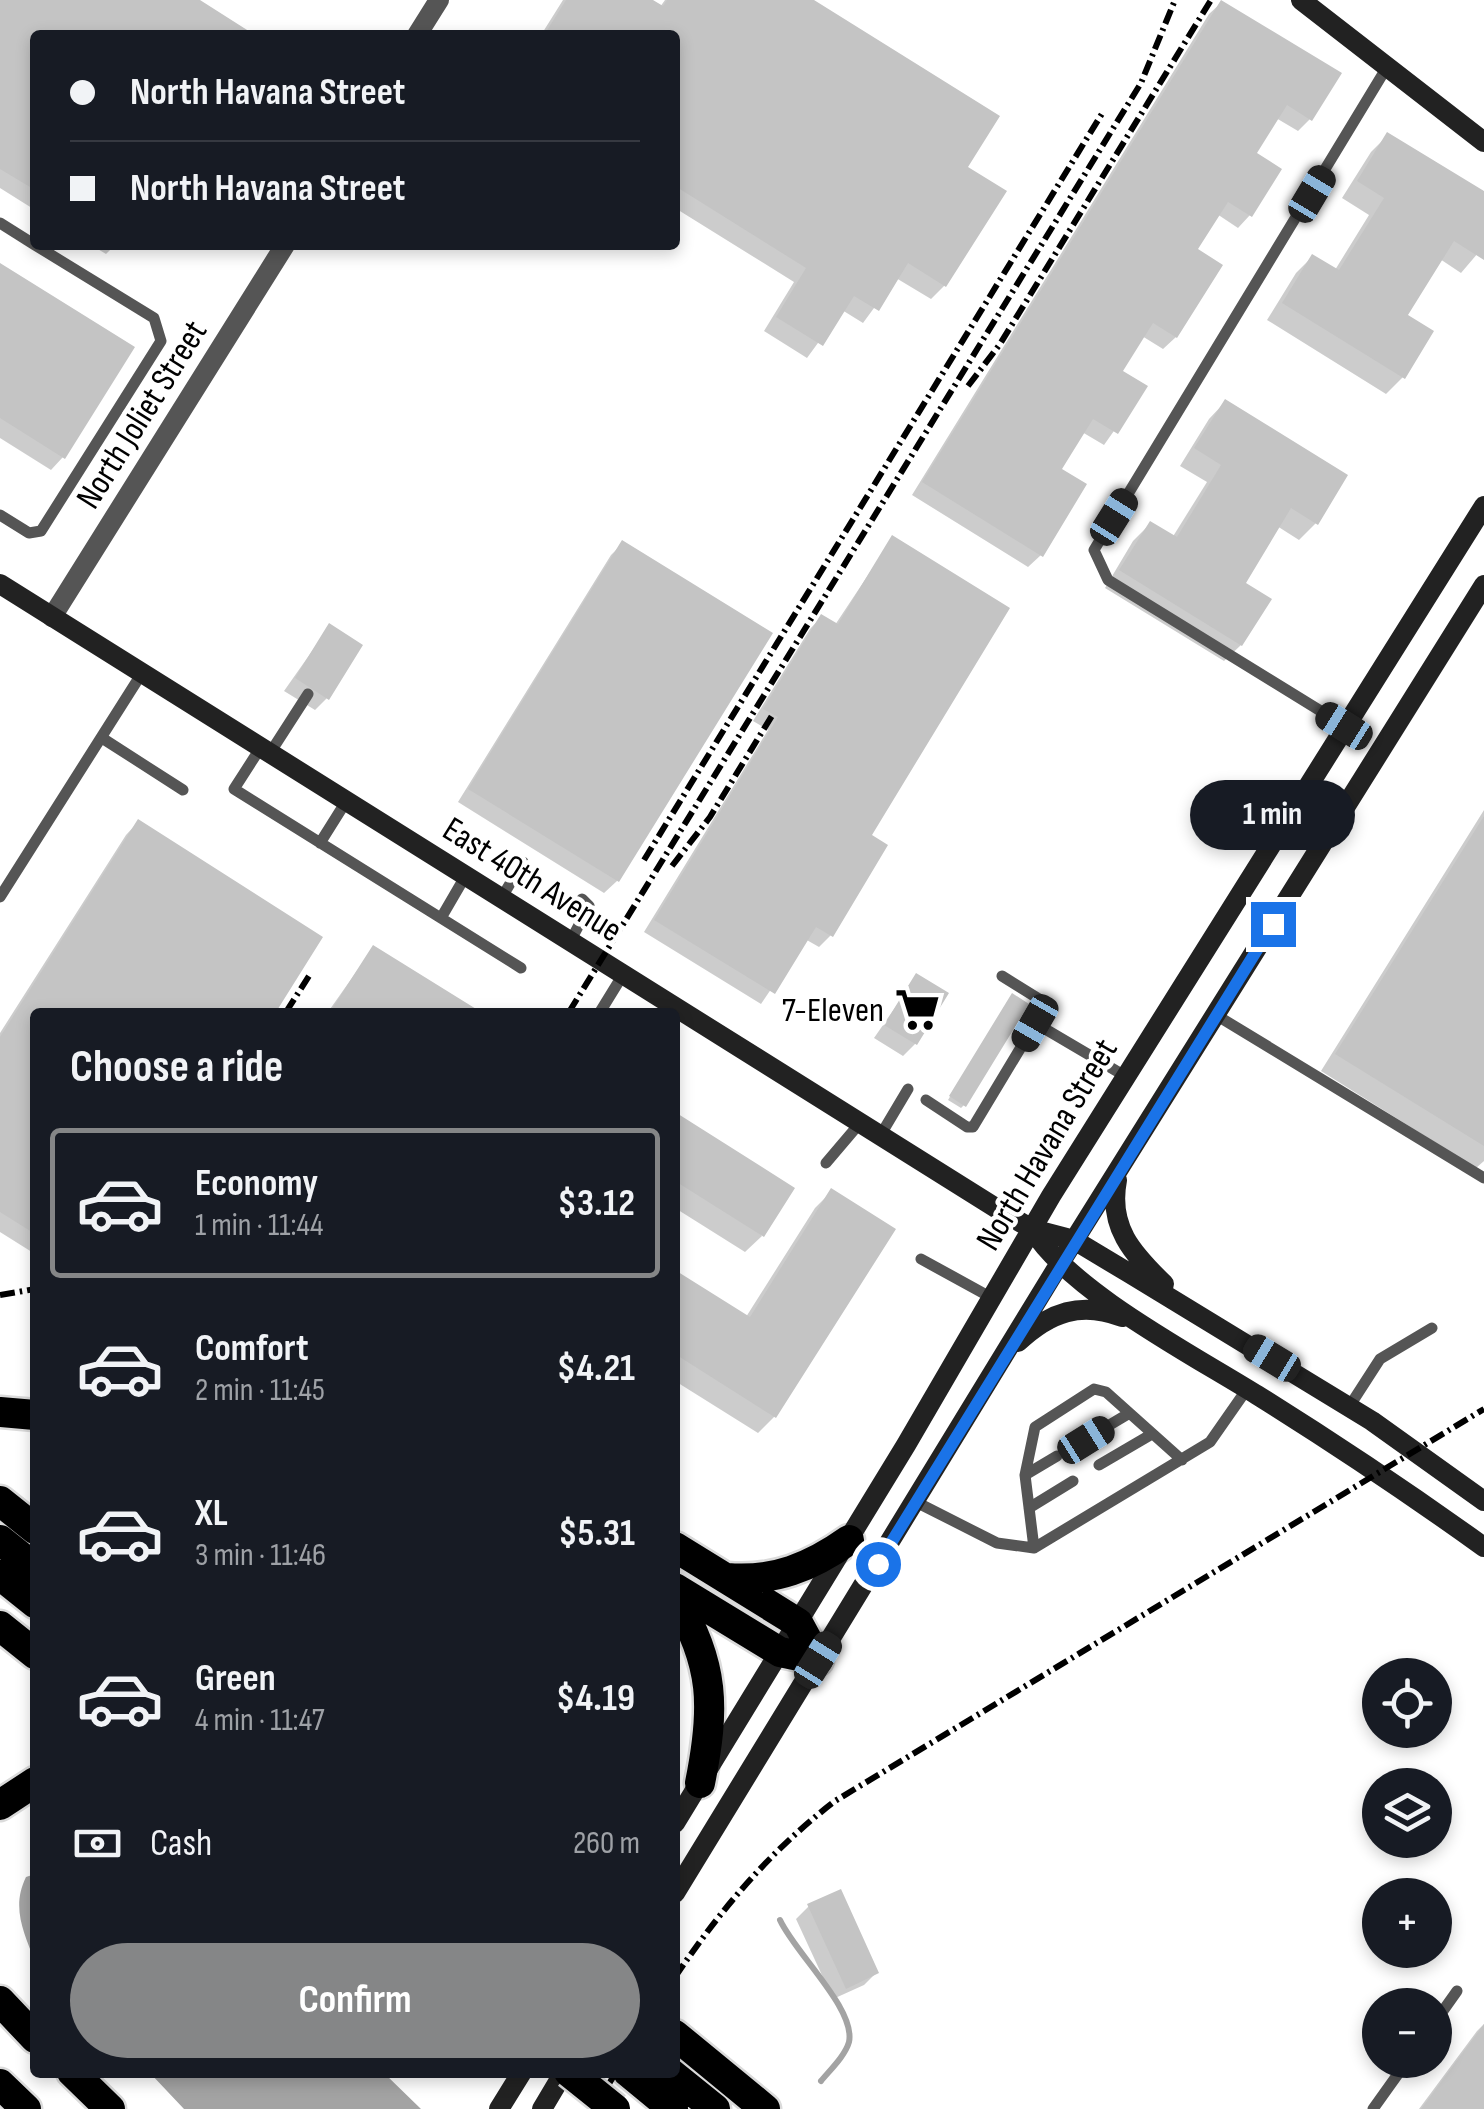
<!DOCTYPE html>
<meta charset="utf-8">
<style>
body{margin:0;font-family:"Sofia Sans Condensed",sans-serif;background:#20242c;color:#f1f3f6;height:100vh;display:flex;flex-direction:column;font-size:38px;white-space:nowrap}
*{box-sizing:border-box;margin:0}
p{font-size:32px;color:#9ea1a6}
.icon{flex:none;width:55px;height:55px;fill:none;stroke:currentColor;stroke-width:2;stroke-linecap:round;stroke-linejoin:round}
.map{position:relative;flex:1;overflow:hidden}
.sheet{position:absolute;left:30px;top:1008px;width:650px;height:1070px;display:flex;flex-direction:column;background:#171b24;border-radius:10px;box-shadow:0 5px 15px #0003}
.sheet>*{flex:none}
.hud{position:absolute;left:30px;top:30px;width:650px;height:220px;border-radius:10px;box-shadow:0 5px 15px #0003;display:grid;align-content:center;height:220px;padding:0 40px;background:#171b24}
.fabs{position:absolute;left:1362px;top:1658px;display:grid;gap:20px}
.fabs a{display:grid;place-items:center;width:90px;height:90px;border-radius:50%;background:#171b24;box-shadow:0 5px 15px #0003;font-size:50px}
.end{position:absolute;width:45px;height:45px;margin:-22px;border:12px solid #1a73e8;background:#fff;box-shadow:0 0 0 5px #fff}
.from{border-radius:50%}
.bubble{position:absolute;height:70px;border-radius:35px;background:#171b24;box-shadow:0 5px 15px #0003;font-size:32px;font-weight:700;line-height:70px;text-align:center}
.car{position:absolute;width:30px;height:60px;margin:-30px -15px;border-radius:12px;box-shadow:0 0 8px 2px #0007;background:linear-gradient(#222 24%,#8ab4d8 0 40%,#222 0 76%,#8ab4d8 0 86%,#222 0)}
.hud b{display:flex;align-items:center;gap:35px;height:95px;font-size:38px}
.hud b+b{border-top:2px solid #363941}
.hud i{width:25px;height:25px;background:#f1f3f6}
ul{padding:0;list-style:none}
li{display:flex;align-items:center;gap:30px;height:150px;margin:0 20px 15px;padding:0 20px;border:5px solid transparent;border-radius:10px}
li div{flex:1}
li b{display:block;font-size:38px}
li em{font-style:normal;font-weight:700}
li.current{border-color:#858687}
li>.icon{width:90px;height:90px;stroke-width:1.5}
h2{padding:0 40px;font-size:45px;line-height:120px}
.pay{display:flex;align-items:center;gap:25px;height:110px;padding:0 40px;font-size:38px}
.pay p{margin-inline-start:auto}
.cta{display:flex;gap:20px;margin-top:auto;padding:20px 40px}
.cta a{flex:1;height:115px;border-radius:60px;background:#858687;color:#fff;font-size:40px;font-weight:700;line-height:115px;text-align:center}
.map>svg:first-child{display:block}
.water{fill:#a3a3a3}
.shadow{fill:#0003}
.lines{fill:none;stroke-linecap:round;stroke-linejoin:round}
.stream{stroke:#a3a3a3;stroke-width:6}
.building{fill:#c4c4c4}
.highway-casing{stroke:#dbdbdb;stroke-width:35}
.lane{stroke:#555;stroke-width:11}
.street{stroke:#555;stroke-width:20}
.secondary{stroke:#222;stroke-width:20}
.highway{stroke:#000;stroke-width:30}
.rail{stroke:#000;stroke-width:6;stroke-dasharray:15 5 2.5 5;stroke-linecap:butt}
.highway-bridge-casing{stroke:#dbdbdb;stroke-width:35;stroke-linecap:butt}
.highway-bridge{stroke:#000;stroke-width:30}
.route{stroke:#1a73e8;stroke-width:12}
.labels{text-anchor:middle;stroke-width:9;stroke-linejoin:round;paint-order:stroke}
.street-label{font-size:35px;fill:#000;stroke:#fff}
.poi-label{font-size:35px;fill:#000;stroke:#fff;text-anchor:end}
</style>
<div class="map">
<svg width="1484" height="2109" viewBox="0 0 1484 2109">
<rect width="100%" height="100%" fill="#fff"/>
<path class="water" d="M35,1874V1962C24,1932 11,1908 26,1877Z
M150,2073H384L421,2109H184Z"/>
<path class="shadow" d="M0,0H195L236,35H35V210L0,188Z
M563,0H648L660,7L665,0H809L965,168L944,286L931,299L896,278L863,323L842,310L807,358L764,331L794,282L675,208V35H541Z
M1222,2L1310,119L1298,131L1276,118L1254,154L1250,215L1238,228L1217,214L1195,250L1176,337L1163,349L1142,336L1120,371L1145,387L1104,445L1082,432L1059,470L1041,555L1028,567L912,495L1209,14Z
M1388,135L1484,194V246L1461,273L1440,259L1405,316L1403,377L1386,394L1267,320L1296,273L1312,257L1335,270L1369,215L1342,198L1371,152Z
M91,245H115L106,254Z
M0,265L63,457L51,470L0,438Z
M1225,402L1316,523L1299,540L1277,526L1242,584L1241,645L1224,661L1105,588L1133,541L1150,524L1172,538L1207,482L1180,466L1209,419Z
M892,539L868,836L831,935L819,947L805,939L761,1004L644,932L768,730L753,721L810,629L821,617L835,625Z
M623,543L770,634L617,881L604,893L458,802L611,555Z
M329,627L327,698L315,710L284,691Z
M1484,810V1161L1476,1168L1321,1071Z
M138,822L320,938L273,1012H35V1254L0,1232V1033L126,835Z
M373,948L476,1012H328Z
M917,976L915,1044L903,1056L874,1038Z
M1009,999L964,1105L961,1108L948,1100Z
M675,1115L762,1236L745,1252L675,1208Z
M832,1191L774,1417L758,1433L675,1381V1273L746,1317L815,1208Z
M809,1906L876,1973L864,1985L833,1999L796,1919Z
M1484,2024V2109H1419L1477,2031Z"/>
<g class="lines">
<path class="stream" d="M780,1920C795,1953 856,2009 849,2042C845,2056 830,2070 821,2081"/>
</g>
<path class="building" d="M0,0H200L255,35H35V190L0,169Z
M566,0H653L663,6L667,0H814L1000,116L968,167L1007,191L946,287L908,263L879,311L854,296L823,346L776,317L806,268L675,186V35H544Z
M1221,0L1342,73L1312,121L1287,105L1257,153L1282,169L1252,217L1228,202L1198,249L1223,265L1177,338L1153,323L1123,371L1148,386L1118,434L1093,419L1062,469L1087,484L1043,557L922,482Z
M1387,132L1484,191V260L1454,241L1408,315L1434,331L1405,379L1282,303L1312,254L1339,270L1384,198L1357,181Z
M0,263L135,347L65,459L0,418Z
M1225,399L1348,475L1318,525L1291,508L1246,583L1272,599L1242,646L1119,570L1150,521L1177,537L1221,465L1194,448Z
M892,535L1010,608L872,835L888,845L833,937L816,927L775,994L654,920L778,717L763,709L821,614L838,624Z
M622,540L773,633L619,882L468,789Z
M329,623L363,645L329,700L295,678Z
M1484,816V1146L1335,1054Z
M138,819L323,937L276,1012H35V1234L0,1212V1037Z
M373,945L481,1012H330Z
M916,973L949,993L917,1045L884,1025Z
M1012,993L1029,1004L966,1107L949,1096Z
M675,1112L795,1188L764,1237L675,1181Z
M831,1188L896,1229L776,1418L675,1354V1270L750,1317Z
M841,1889L879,1973L846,1989L807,1904Z
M1484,2024V2109H1421Z"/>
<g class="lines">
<defs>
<path id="highway" d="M0,1412L35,1415
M0,1501L35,1529
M0,1540L35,1568
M675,1547L798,1623L818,1660
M0,1575L35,1603
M727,1578C774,1582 811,1567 849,1540
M675,1588L780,1652L818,1660
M675,1598C715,1664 715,1709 700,1783
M0,1626L35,1654
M0,1805L35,1782
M0,2001L35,2038
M675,2035L765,2109
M72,2072L110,2109
M628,2072L673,2109
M669,2072L715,2109
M0,2084L26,2109"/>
</defs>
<use href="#highway" class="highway-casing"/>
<path class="lane" d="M0,223L35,245
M0,515L29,533L41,531L161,341L154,318L35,245
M1345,726L1108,580L1094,550L1387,67
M102,738L183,790
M261,747L234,789L521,968
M270,753L308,694
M320,843L347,800
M0,897L142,673
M502,897L523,862
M441,918L466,875
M571,940L589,906L582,899
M600,1012L624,973
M1216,1015L1484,1178
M1035,1023L1125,1076
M926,1100L967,1127H973L1047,1004L1002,976
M880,1136L908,1089
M826,1163L860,1123
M921,1259L992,1298
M1349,1407L1380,1359L1432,1328
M1086,1439L1128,1414
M1099,1465L1152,1434
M1025,1475L1057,1456
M916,1502L997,1543L1034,1548L1210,1442L1247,1389
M1029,1508L1073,1481
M1034,1548L1025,1475L1035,1427L1094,1389L1106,1392L1182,1460
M1435,2022L1457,1991
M1373,2109L1408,2060"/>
<path class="street" d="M417,35L439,0
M52,617L285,245"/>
<path class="secondary" d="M1301,0L1484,142
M0,584L996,1208L1032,1229L1074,1240L1129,1273L1372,1421L1484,1501
M1117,1180C1108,1227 1132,1253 1164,1284
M1032,1229C1070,1291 1193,1355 1257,1395C1334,1443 1410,1494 1484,1547
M1018,1342C1050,1312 1081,1301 1122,1317
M675,1823L906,1445L1051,1196L1484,506
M675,1893L1060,1263L1484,585
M499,2109L522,2072
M542,2109L564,2072"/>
<use href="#highway" class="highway"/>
<path class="rail" d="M968,386L1000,344L1211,0
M644,860L1103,112
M672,866L710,817L773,714
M286,1012L309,976
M569,1012L1141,83L1175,0
M0,1295L35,1289
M675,1977C721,1909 770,1851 835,1801L1484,1409
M594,2109L616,2072"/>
<defs>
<path id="highway-bridge" d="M569,2072L615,2109"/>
</defs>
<use href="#highway-bridge" class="highway-bridge-casing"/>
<use href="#highway-bridge" class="highway-bridge"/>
</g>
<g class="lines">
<path class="route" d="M878,1564L1273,924"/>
</g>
<defs>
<symbol id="supermarket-bare" viewBox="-9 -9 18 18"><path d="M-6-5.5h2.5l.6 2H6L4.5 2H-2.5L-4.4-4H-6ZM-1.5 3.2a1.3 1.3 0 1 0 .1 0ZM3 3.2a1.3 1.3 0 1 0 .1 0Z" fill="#000" stroke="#fff" stroke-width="2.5" paint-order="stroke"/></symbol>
</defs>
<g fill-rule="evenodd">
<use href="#supermarket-bare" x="886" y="978" width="63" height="63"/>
</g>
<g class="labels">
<g class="street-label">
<text transform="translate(141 414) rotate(-58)" y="12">North Joliet Street</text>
<text transform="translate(533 879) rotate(32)" y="12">East 40th Avenue</text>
<text transform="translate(1046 1144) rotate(-59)" y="12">North Havana Street</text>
</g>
<g class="poi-label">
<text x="884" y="1021">7-Eleven</text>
</g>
</g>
</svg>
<div class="fabs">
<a><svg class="icon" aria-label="locate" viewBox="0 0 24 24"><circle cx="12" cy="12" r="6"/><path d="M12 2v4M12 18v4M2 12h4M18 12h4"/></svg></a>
<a><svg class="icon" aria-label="layers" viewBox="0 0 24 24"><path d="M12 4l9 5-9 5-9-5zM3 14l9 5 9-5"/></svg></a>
<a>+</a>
<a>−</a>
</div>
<i class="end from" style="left:878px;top:1564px"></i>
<i class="end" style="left:1273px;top:924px"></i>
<div class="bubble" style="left:1190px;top:780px;width:165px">1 min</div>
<i class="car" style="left:1312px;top:194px;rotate:31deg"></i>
<i class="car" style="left:1114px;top:517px;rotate:32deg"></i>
<i class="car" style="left:1344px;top:726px;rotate:302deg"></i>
<i class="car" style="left:1035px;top:1023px;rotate:210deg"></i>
<i class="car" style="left:1272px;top:1358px;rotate:301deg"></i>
<i class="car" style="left:1086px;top:1440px;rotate:58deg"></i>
<i class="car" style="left:818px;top:1660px;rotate:32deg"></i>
<div class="hud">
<b><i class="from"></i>North Havana Street</b>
<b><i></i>North Havana Street</b>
</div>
<section class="sheet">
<h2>Choose a ride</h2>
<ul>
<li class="current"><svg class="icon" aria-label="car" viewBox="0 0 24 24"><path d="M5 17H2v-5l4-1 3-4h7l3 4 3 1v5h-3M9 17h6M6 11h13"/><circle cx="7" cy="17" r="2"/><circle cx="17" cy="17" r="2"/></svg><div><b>Economy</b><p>1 min · 11:44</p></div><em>$3.12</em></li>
<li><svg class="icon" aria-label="car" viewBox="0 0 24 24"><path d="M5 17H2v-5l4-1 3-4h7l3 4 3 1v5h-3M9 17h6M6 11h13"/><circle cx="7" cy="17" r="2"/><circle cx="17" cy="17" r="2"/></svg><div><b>Comfort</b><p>2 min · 11:45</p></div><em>$4.21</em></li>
<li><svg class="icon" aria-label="car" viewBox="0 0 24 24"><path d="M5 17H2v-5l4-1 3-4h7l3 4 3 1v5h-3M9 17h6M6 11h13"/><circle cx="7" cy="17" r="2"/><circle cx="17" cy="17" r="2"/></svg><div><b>XL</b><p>3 min · 11:46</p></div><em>$5.31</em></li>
<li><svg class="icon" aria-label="car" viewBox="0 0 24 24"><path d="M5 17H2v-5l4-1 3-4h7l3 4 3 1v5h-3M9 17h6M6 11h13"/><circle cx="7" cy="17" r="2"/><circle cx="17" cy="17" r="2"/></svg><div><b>Green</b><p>4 min · 11:47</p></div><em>$4.19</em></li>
</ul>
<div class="pay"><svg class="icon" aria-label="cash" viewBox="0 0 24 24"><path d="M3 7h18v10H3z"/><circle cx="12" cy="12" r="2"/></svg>Cash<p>260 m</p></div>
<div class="cta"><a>Confirm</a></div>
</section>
</div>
